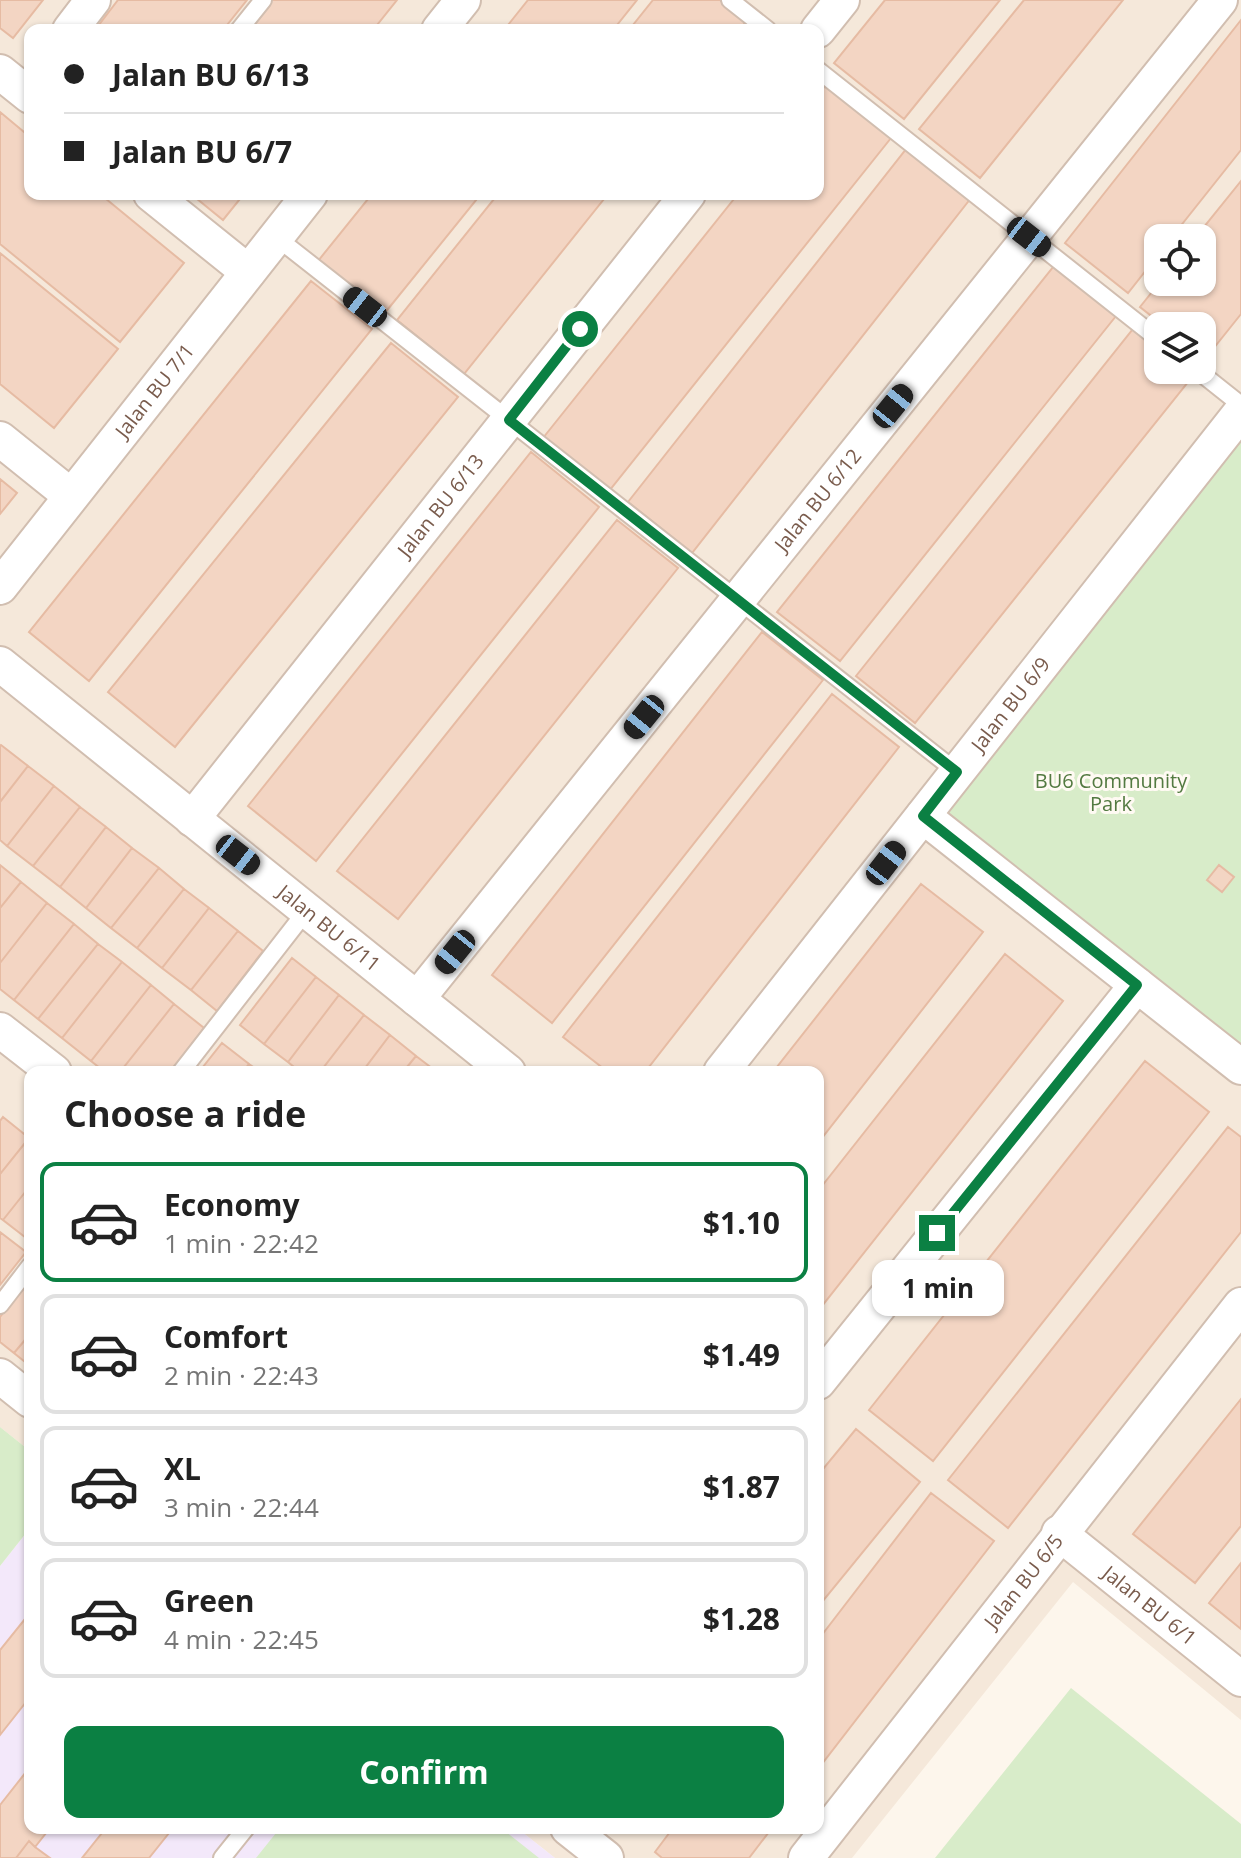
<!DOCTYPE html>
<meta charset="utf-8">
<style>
body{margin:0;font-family:"Open Sans",sans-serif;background:#f2f2f2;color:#222;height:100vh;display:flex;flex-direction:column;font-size:30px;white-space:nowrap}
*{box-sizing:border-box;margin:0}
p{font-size:26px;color:#767676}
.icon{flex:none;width:44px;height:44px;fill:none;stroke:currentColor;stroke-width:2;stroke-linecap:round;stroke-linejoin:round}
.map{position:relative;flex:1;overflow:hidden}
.panel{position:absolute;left:24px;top:1066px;width:800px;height:768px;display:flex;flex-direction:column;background:#fff;border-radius:16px;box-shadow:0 2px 6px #0004}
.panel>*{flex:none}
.guide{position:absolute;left:24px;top:24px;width:800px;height:176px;border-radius:16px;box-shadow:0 2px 6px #0004;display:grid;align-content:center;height:176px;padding:0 40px;background:#fff}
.buttons{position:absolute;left:1144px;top:224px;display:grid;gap:16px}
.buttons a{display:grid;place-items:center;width:72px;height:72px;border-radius:16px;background:#fff;box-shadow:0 2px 6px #0004;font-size:40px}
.end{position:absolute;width:36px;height:36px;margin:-18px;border:10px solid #0b8043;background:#fff;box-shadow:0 0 0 4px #fff}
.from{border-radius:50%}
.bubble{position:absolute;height:56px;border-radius:16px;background:#fff;box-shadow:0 2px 6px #0004;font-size:26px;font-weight:700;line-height:56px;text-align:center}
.car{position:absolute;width:24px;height:48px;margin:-24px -12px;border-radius:10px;box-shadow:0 0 6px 2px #0007;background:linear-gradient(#222 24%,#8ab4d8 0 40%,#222 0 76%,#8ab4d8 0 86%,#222 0)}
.guide b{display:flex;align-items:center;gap:28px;height:76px;font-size:30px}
.guide b+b{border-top:2px solid #e0e0e0}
.guide i{width:20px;height:20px;background:#222}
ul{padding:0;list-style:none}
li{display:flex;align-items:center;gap:24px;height:120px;margin:0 16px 12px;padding:0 24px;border:4px solid #e0e0e0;border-radius:16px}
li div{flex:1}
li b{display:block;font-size:30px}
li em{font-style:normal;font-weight:700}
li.current{border-color:#0b8043}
li>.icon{width:72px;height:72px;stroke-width:1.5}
h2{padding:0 40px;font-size:36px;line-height:96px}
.cta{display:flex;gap:16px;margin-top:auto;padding:16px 40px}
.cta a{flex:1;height:92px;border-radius:16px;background:#0b8043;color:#fff;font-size:32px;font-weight:700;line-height:92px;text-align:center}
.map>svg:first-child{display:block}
.residential{fill:#f5e8da;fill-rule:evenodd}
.education{fill:#f3e8fa}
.green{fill:#d8ecc9}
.building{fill:#f3d5c3;stroke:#e6bba3;stroke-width:2}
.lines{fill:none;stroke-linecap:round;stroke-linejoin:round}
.lane-casing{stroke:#d1beb0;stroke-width:20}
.street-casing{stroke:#d1beb0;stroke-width:38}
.lane{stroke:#fff;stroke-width:16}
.street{stroke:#fff;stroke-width:34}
.route{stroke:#0b8043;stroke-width:10}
.labels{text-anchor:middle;stroke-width:6;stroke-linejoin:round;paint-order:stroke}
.street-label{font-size:20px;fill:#7a5c4d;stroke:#fffaf3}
.park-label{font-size:20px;fill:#537a41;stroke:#fffaf3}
</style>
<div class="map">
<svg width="1241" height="1858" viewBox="0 0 1241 1858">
<rect width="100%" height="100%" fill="#fdf6ec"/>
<path class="residential" d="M0,0H1241V1720L1073,1582L852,1858H555L517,1828H818V1072H30V1451L0,1427ZM30,30H818V194H30ZM1158,238H1202V282H1158ZM1158,326H1202V370H1158Z"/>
<path class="education" d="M30,1528V1828H517L555,1858H0V1566Z"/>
<path class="green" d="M1241,422V1061L930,815Z
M0,1427L30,1451V1528L0,1566Z
M1071,1688L1241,1824V1858H935Z
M280,1828H501L539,1858H256Z"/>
<path class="building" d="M0,0H43L13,38L0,28Z
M118,0H247L223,30H95Z
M268,0H397L373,30H244Z
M528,0H637L613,30H504Z
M653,0H720L746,21L740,30H629Z
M885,0H1000L904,119L834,63Z
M1024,0H1123L980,178L919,129Z
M1241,20V150L1171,238H1158V255L1128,293L1065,243Z
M825,86L891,138L609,491L543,438L738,194H818V94Z
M0,112L30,137V194H100L184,263L120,342L0,244Z
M907,148L971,198L692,553L628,502Z
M1241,181V314L1205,359L1202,356V326H1164L1140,307L1160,282H1202V238H1195Z
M191,194H244L223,220Z
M372,194H481L384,314L318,261Z
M498,194H608L464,374L397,320Z
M0,253L118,349L54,428L0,384Z
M1054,266L1116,316L840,661L777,612Z
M311,281L372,329L89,681L29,632Z
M1133,329L1158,349V370H1184L1192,377L915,723L856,676Z
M391,343L458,397L175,747L108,692Z
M531,452L599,507L316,861L248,806Z
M0,479L17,493L0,514Z
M617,520L678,568L398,919L337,871Z
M762,632L823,680L552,1023L492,975Z
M832,694L899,747L645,1072H608L563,1037Z
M1,745L28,766L0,802V746Z
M28,766L54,786L7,846L0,840V802Z
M54,786L80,807L33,866L7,846Z
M80,807L106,827L60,887L33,866Z
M106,827L132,848L86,908L60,887Z
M132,848L159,868L111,928L86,908Z
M0,865L21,882L0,908Z
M1219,865L1234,877L1222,892L1207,880Z
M159,868L184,889L137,948L111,928Z
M21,882L47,903L0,963V908Z
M921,884L983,932L818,1143V1072H773Z
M184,889L209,908L162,968L137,948Z
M47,903L74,924L14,1000L0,989V963Z
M209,908L238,931L191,990L162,968Z
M74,924L98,944L38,1019L14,1000Z
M238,931L263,951L217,1011L191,990Z
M98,944L122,962L62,1038L38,1019Z
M1005,954L1063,1001L818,1311V1191Z
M292,958L316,977L264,1044L240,1025Z
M122,962L151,985L91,1061L62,1038Z
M316,977L339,995L288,1062L264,1044Z
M151,985L174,1004L120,1072H105L91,1061Z
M339,995L364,1015L320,1072H300L288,1062Z
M174,1004L204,1028L170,1072H120Z
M364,1015L390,1035L362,1072H320Z
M390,1035L416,1056L403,1072H362Z
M222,1043L249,1064L243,1072H199Z
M416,1056L437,1072H403Z
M1145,1061L1209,1112L933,1461L869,1410Z
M249,1064L260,1072H243Z
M3,1117L29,1138L0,1174V1121Z
M1228,1127L1241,1137V1232L1008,1528L948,1480Z
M29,1138L30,1186L3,1220L0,1218V1174Z
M30,1186V1241L3,1220Z
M0,1232L26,1252L0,1285Z
M30,1279V1334L14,1353L0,1342V1317Z
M30,1334V1366L14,1353Z
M1241,1399V1526L1195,1583L1133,1534Z
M856,1429L920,1482L818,1607V1475Z
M931,1493L994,1541L818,1769V1640Z
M1241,1563V1629L1209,1603Z
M25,1619L30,1623V1697L0,1735V1650Z
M30,1767V1828H50L35,1847L29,1841L16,1858H0V1805Z
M106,1828H173L149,1858H82Z
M673,1828H772L749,1858H662L655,1852Z
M29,1841L35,1847L50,1858H16Z"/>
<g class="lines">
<defs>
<path id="lane" d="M730,0L768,30
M239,30L263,0
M818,70L1158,339
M276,237L957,772
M1197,370L1241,405
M181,1072L307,910
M0,1305L30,1266
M222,1858L246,1828"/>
<g id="street">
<path d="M70,30L93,0"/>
<path d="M439,30L463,0"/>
<path d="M818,30L842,0"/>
<path d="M0,72L30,96"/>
<path d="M151,194L248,272"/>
<path d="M0,439L71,496"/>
<path id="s1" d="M0,587L310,194"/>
<path id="s2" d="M0,664L508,1072"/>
<path d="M923,816L1241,1067"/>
<path id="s3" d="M192,819L688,194"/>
<path id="s4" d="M417,999L1220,0"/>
<path d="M0,1030L54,1072"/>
<path id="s5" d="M721,1072L1241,412"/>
<path d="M0,1376L30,1400"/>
<path d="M818,1382L1137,985"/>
<path id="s6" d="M1059,1533L1241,1679"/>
<path d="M568,1828L606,1858"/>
<path id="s7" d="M806,1858L1241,1305"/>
</g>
</defs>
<use href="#lane" class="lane-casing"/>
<use href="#street" class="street-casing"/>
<use href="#lane" class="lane"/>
<use href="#street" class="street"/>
</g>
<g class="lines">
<path class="route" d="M580,329L509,420L957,772L923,816L1137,985L937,1233"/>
</g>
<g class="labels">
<g class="street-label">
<text dy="7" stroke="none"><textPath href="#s1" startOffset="250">Jalan BU 7/1</textPath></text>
<text dy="7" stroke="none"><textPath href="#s4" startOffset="640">Jalan BU 6/12</textPath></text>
<text dy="7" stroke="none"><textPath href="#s3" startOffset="400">Jalan BU 6/13</textPath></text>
<text dy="7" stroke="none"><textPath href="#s5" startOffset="468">Jalan BU 6/9</textPath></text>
<text dy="7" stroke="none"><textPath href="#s2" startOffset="422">Jalan BU 6/11</textPath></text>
<text dy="7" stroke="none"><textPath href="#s7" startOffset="352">Jalan BU 6/5</textPath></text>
<text dy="7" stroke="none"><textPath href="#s6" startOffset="116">Jalan BU 6/1</textPath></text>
</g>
<g class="park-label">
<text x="1111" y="788">BU6 Community<tspan x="1111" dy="23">Park</tspan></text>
</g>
</g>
</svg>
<div class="buttons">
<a><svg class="icon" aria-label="locate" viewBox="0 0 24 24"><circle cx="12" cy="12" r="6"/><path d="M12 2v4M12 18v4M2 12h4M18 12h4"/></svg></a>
<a><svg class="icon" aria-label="layers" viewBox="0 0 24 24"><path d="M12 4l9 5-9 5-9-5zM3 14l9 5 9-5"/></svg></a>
</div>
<i class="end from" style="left:580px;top:329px"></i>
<i class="end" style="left:937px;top:1233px"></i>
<div class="bubble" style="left:872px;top:1260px;width:132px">1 min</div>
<i class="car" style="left:1029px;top:237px;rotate:128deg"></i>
<i class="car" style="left:365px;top:307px;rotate:308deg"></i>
<i class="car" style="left:893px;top:406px;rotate:39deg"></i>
<i class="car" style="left:644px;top:717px;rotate:219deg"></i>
<i class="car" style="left:238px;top:855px;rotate:128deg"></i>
<i class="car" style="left:886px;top:863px;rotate:38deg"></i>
<i class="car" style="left:455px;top:952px;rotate:219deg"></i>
<div class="guide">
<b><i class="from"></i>Jalan BU 6/13</b>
<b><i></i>Jalan BU 6/7</b>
</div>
<section class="panel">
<h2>Choose a ride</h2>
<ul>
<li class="current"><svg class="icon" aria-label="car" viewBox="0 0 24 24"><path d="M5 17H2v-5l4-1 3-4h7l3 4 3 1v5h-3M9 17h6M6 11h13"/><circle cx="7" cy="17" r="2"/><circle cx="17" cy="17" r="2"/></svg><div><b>Economy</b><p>1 min · 22:42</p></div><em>$1.10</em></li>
<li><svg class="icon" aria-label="car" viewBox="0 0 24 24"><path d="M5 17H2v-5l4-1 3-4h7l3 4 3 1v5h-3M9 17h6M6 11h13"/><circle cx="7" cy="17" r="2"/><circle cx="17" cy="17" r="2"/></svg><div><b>Comfort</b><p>2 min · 22:43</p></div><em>$1.49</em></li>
<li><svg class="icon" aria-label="car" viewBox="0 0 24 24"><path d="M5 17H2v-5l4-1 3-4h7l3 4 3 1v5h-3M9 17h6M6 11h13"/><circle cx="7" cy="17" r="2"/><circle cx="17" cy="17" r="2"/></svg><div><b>XL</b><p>3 min · 22:44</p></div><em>$1.87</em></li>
<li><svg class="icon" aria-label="car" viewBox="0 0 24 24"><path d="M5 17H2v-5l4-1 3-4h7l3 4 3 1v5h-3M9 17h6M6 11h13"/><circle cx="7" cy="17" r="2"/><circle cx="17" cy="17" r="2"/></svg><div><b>Green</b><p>4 min · 22:45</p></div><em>$1.28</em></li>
</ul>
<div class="cta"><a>Confirm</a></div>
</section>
</div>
